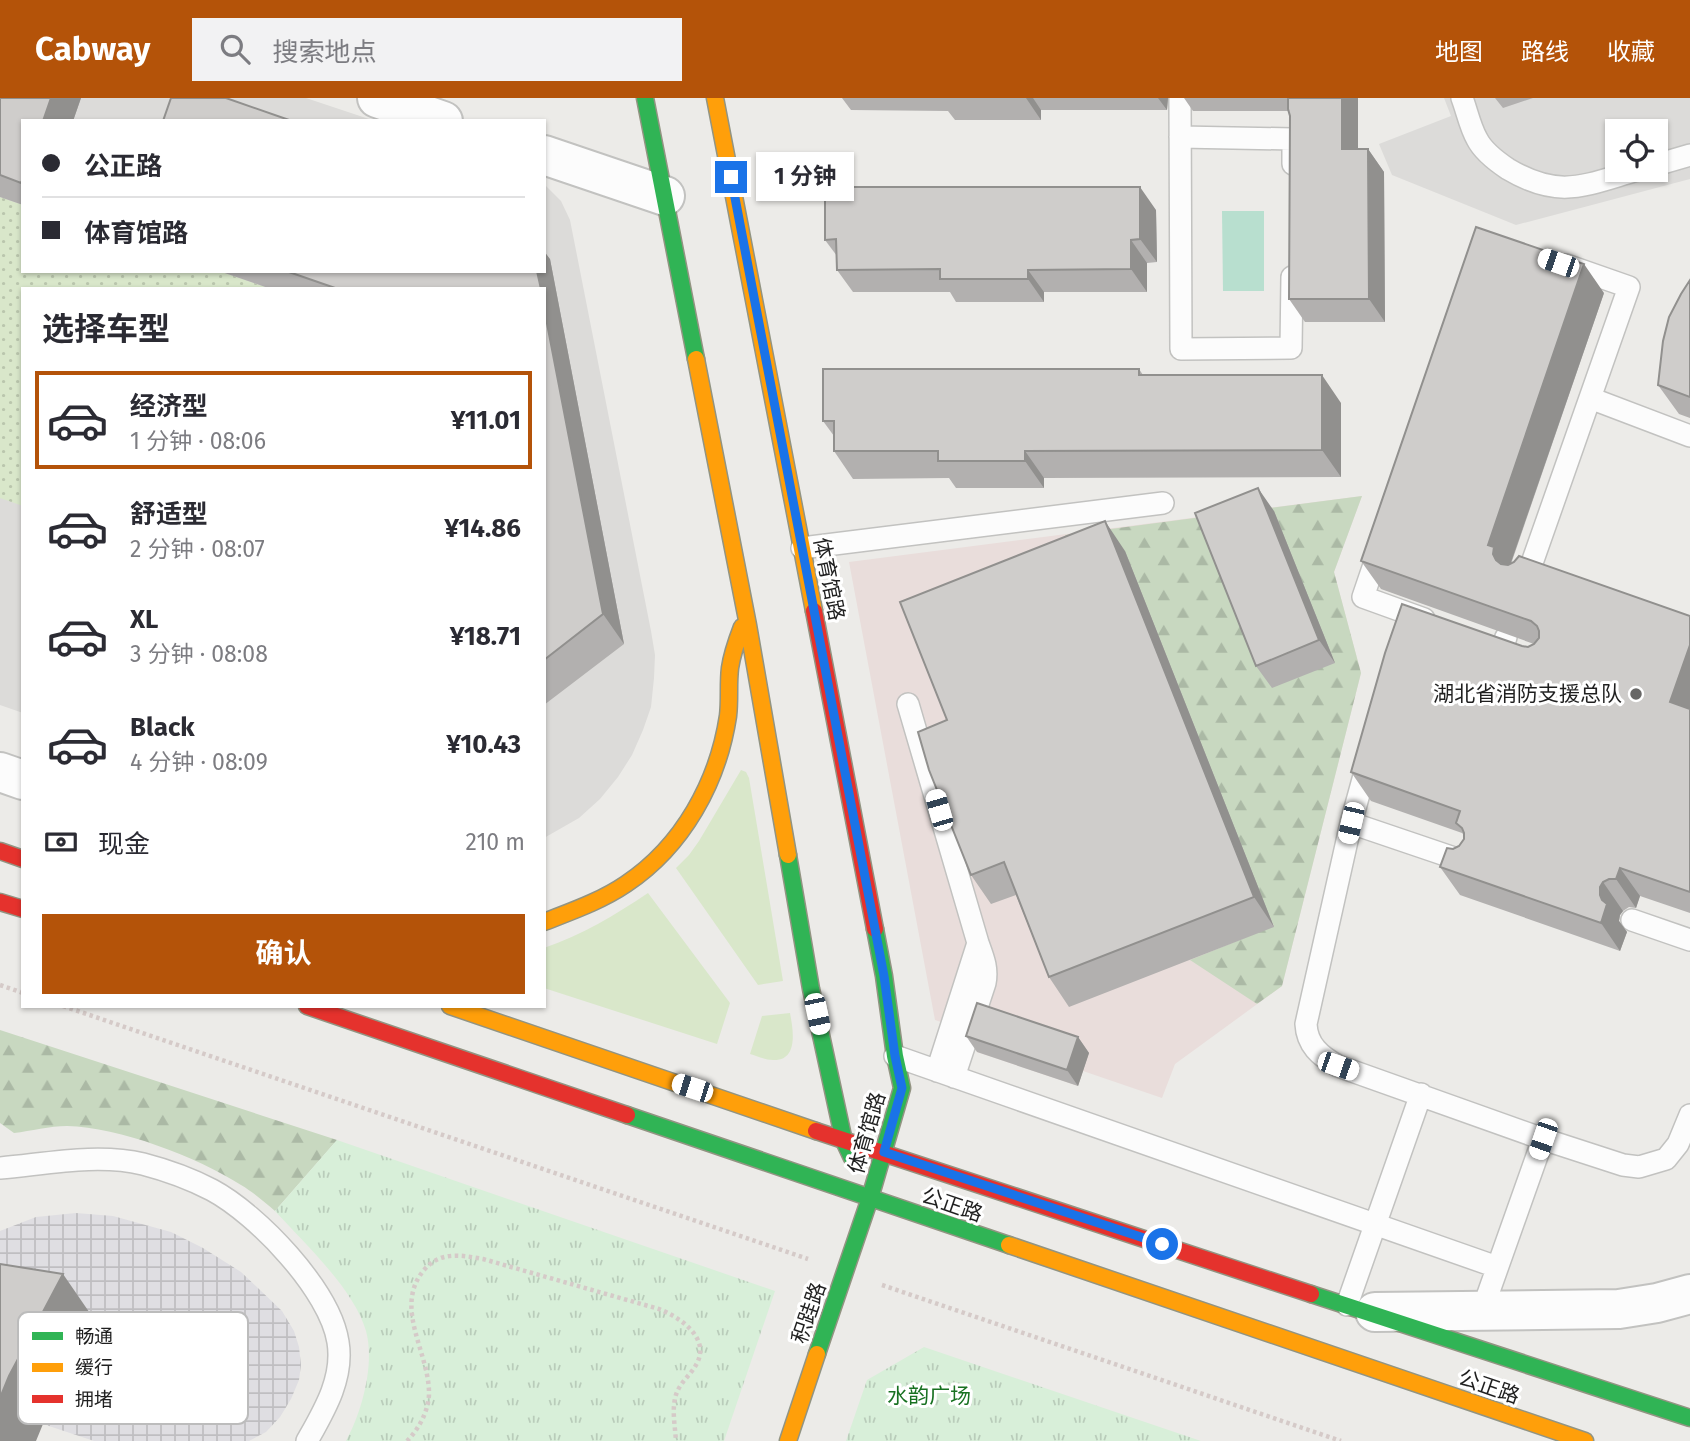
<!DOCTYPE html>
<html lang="zh">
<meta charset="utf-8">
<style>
body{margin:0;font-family:"Fira Sans","Noto Sans SC",sans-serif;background:#f2f2f3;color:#2b2b33;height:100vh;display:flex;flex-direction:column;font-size:26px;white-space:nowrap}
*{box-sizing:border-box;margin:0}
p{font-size:23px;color:#7c7c81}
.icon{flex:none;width:38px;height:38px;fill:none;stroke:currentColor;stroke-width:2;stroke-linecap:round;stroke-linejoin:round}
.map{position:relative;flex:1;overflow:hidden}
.sheet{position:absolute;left:21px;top:189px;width:525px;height:721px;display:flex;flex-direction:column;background:#fff;border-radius:0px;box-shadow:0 2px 5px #0004}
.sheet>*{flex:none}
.guide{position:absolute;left:21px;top:21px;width:525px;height:154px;border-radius:0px;box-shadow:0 2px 5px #0004;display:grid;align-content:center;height:154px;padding:0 21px;background:#fff}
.buttons{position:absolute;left:1605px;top:21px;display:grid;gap:14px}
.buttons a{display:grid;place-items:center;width:63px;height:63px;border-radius:0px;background:#fff;box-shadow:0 2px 5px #0004;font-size:35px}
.end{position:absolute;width:32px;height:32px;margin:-16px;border:9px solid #1a73e8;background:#fff;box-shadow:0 0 0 4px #fff}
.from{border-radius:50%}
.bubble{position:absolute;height:49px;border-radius:0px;background:#fff;box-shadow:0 2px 5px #0004;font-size:23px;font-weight:700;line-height:49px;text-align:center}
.car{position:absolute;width:21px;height:42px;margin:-21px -10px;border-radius:9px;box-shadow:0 0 5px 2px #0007;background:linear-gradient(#fff 24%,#345 0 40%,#fff 0 76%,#345 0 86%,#fff 0)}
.guide b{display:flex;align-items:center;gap:24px;height:66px;font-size:26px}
.guide b+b{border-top:2px solid #e1e1e2}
.guide i{width:18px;height:18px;background:#2b2b33}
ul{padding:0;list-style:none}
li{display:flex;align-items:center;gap:21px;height:98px;margin:0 14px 10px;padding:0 7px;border:4px solid transparent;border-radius:0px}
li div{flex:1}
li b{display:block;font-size:26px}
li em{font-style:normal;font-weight:700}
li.on{border-color:#b45309}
li>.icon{width:63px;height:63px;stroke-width:1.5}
h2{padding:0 21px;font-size:32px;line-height:84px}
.pay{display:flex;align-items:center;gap:18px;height:77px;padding:0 21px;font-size:26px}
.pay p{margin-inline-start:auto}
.button{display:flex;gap:14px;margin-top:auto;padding:14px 21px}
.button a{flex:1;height:80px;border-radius:0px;background:#b45309;color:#fff;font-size:28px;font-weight:700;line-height:80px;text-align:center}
header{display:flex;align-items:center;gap:42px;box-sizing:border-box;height:98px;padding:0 35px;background:#b45309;color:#fff}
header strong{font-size:33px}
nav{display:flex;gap:38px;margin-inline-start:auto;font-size:24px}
.search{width:490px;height:63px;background:#f2f2f3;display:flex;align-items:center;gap:18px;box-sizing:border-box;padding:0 24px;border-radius:0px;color:#7c7c81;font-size:26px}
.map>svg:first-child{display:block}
.residential{fill:#dcdbd9;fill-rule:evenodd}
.commercial{fill:#e9dddb}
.grass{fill:#d9e7ca}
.forest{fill:url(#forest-firs)}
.park{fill:url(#park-tufts)}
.garden{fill:url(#garden-dots)}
.pitch{fill:#b8dfcf}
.plaza{fill:url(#plaza-grid)}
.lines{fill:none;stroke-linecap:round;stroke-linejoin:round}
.lane-casing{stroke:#c2c2c0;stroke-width:24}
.street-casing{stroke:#c2c2c0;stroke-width:42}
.fast-casing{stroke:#929482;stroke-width:19}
.slow-casing{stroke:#929482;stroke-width:19}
.jam-casing{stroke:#929482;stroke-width:19}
.path{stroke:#d5cac8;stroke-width:4.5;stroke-dasharray:3.5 3.5;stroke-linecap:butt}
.lane{stroke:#fcfcfc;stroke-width:21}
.street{stroke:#fcfcfc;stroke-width:38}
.fast{stroke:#30b455;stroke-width:16}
.slow{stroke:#ff9f0a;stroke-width:16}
.jam{stroke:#e5322d;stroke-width:16}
.wall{fill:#b2b0af}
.shaded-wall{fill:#91908e}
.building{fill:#cfcdcb;stroke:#91908e;stroke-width:2}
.route{stroke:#1a73e8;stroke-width:9}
.poi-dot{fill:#676665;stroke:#fff;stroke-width:2.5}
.labels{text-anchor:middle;stroke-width:6;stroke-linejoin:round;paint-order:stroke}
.street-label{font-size:21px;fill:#1f1f1f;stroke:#fff}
.poi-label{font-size:21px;fill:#1f1f1f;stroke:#fff;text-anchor:end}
.park-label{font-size:21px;fill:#187121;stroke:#fff}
.key{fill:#fff;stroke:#bcbcbc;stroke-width:2}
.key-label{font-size:19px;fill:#1f1f1f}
</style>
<header>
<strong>Cabway</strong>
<div class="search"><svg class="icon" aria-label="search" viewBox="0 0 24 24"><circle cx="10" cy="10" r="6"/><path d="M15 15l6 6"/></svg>搜索地点</div>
<nav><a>地图</a><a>路线</a><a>收藏</a></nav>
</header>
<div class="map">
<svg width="1690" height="1343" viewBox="0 0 1690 1343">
<defs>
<pattern id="forest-firs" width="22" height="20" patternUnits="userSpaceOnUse" patternTransform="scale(1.75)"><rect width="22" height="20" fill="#c8d8c0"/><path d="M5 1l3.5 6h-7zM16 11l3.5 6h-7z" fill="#abb9a5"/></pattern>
<pattern id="park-tufts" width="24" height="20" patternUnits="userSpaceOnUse" patternTransform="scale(1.75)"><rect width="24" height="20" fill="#d8efd9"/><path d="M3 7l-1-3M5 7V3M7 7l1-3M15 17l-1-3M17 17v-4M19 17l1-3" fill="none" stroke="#b9ccba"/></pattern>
<pattern id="garden-dots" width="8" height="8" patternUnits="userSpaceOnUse" patternTransform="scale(1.75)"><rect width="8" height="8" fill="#d9e7ca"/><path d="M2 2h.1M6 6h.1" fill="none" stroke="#bac6ad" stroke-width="1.8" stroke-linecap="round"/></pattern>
<pattern id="plaza-grid" width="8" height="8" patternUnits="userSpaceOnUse" patternTransform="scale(1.75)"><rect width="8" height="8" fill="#dfdee2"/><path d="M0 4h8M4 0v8" fill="none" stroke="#bfbec1"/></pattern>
</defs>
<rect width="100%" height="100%" fill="#ecebe8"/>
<path class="residential" d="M0,0H306L375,23H23V173H544V86L561,103L570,122L651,533L655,557L654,580L651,609L643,632L632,657L618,679L600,701L579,720L544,740V191H23V615L0,607Z
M1444,0H1690V81L1516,127L1392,77L1379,46L1451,18ZM1617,33H1656V72H1617Z"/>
<path class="commercial" d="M1362,398L1334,474L1361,575L1282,888L1175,966L1162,1000L1083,973L1078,988L977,954L982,938L935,922L849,464Z"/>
<path class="grass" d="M741,672L746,674L749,680L783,883L758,887L676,770L689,757L699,743Z
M648,795L730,905L717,946L544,890V850C582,837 615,817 648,795Z
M790,915C793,931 799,963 773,962C765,962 757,958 750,956L762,918Z"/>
<path class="forest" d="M1362,398L1334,474L1361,575L1282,888L1257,906L1190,862L1274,828L1078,471L1065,437Z
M0,932L337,1042L275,1113C264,1104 253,1094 241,1087C197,1059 119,1029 67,1028C50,1028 31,1033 14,1035L0,1025Z"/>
<path class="park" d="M337,1042L775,1193L724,1343H346C362,1314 375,1266 366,1233C354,1191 305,1146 275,1113Z
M924,1249L1201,1343H846L867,1282Z"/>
<path class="garden" d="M0,99L23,107V173H219L271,191H23V408L0,400Z"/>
<path class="pitch" d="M1222,113H1264V193H1223Z"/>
<path class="plaza" d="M76,1115L113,1118L171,1134L203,1150L241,1174L282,1213L294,1233L299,1249L301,1267L299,1282L291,1301L280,1319L266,1334L249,1343H94L43,1326L96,1224L0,1209V1133L36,1119Z"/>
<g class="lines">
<defs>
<path id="lane" d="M1180,0L1181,251L1291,250L1292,179
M1462,0C1467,13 1470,29 1477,41C1483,53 1496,63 1508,71C1560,102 1585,87 1638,72
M1180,39L1293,41V66
M1656,67L1690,57
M1590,300L1690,338
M802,450L1163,405
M1379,452L1363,499L1424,521
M1526,482L1629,189L1566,167
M1503,549L1506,539
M908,606L978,845C983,859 988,870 985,885L954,979
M1368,663L1351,725L1306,926C1307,947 1320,958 1338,968L1543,1041L1623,1067L1639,1069L1666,1061L1678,1046L1690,1017
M1351,725L1469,765
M1632,822L1690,842
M895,958L1497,1169
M937,973L978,845
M0,1070C46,1066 97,1055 143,1066C166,1072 191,1081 212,1092C257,1116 330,1192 338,1244C344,1280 324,1313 307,1343
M1347,1207L1421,996
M1482,1213L1543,1041"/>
<path id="street" d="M377,0L443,23
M544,57L665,98
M0,674L23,682
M1375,1214L1619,1211L1657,1205L1690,1196"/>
<path id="fast" d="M645,0L696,261
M788,757L811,891L844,1043L852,1060
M627,1017L1009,1147
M1311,1196L1690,1320
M817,1256L870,1100L902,990L895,958L884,878L875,831"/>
<path id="slow" d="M715,0L814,513
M696,261L748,527L788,757
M544,824C572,813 601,803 626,786C683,748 718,684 728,618C730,602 728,586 730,570C732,556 737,542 742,529
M450,908L816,1033
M1009,1147L1585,1343
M788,1343L817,1256"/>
<path id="jam" d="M814,513L875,831
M0,753L23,761
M0,804L23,811
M307,908L627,1017
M816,1033L1311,1196"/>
</defs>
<use href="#lane" class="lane-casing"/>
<use href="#street" class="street-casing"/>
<use href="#fast" class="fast-casing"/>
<use href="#slow" class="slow-casing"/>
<use href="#jam" class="jam-casing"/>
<path class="path" d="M0,887L23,895
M63,908L808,1161
M882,1187L1341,1343
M407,1343C419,1331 429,1312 429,1295C429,1254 393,1209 424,1172C440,1153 461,1157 483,1161L659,1211C679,1219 712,1240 696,1267C691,1276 681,1284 677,1294C671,1309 675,1327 676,1343"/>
<use href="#lane" class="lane"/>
<use href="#street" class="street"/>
<use href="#fast" class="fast"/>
<use href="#slow" class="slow"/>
<use href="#jam" class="jam"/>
</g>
<path class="wall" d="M0,0H81L73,23H23V107L0,99Z
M842,0H1168L1167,12H1041V22H955L948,13L851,12Z
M1184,0H1358V51H1368L1384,74L1385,224H1305L1289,201L1290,18L1288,13H1193Z
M1495,0H1533L1503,10Z
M1156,112L1157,164L1147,165V194H1044V204H956L950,194H853L837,172V158L825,142Z
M550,161L624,546L544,607V191H271L219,173H544Z
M1690,182V320L1679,316L1658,287Z
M1604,195L1511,466L1690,518V815L1640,798L1636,810L1629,809L1623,813L1620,817L1619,823L1627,834L1620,853L1460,797L1440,769L1453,751L1459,748L1464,741V737L1462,735L1371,703L1351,674L1522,548L1528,549L1534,546L1381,491L1361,463Z
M1139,271L1143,277L1341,305V379L1044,380V390H956L949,380L853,381L834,353V338L823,323Z
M1274,413L1335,565L1272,590L1256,568Z
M1125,453L1274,829L1069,909L1049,879L1016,797L991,806L971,777L947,622Z
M966,938L1078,939L1089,955L1078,988L977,954Z"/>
<path class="shaded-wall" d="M51,0H81L73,23H43Z
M1026,0H1033L1041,12V22Z
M1158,0H1168L1167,12Z
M1342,0H1358V74L1342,51Z
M1368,51L1384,74L1385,224L1369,201Z
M1140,89L1156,112L1157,164L1140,141Z
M1131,142L1147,165V194L1131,171Z
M544,153L550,161L624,546L603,516L544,210V191H541L537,173H544Z
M1584,166L1604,195L1509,470L1496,462L1488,447Z
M1028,172L1044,194V204L1028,181Z
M1322,277L1341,305V379L1322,352Z
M1025,353L1044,380V390L1025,363Z
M1258,390L1274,413L1335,565L1319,542Z
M1105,423L1125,453L1274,829L1254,799Z
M1690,547V630L1670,604Z
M1620,770L1640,798L1636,810L1616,781Z
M1603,784L1623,813L1620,817L1619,823L1627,834L1620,853L1601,825L1600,797V789Z
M1078,939L1089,955L1078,988L1067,972Z
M63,1176L96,1224L43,1326L36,1343H0V1300L9,1278Z"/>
<path class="building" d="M0,0H51L43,23H23V81L21,85L0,77Z
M171,0H226L292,23H163Z
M1288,0H1342V51H1368L1369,201H1289L1290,18L1288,11Z
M825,89H1140V141L1131,142V171L1028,172V181H940V171L837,172L836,141L825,142Z
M1476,129L1584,166L1488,447L1494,449L1493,456L1496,462L1501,466L1508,467L1514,464L1519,458L1690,518V547L1670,604L1690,611V794L1620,770L1616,781H1609L1603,784L1600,789V797L1602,802L1607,806L1601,825L1440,769L1447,750L1453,751L1459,748L1464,741V735L1462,730L1456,725L1460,713L1351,674L1385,555L1402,506L1522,548L1528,549L1534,546L1539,540V533L1537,528L1531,523L1361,463Z
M286,173H537L541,191H338Z
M1690,182V299L1658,287L1663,243L1669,219L1681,196Z
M544,210L603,516L544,562Z
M823,271H1139V277H1322V352L1025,353V363H938V353H834V323H823Z
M1258,390L1319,542L1256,568L1195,415Z
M1105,423L1254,799L1049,879L1004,764L971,777L929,672L918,634L947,622L900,504Z
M977,905L1078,939L1067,972L966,938Z
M0,1166L63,1176L9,1278L0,1300Z"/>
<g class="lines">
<path class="route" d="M731,79L884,878L895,958L902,990L884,1054L1162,1146"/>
</g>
<circle class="poi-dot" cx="1636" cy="596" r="7"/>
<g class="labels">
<g class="street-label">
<text transform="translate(829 481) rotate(79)" y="7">体育馆路</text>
<text transform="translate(867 1035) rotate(-74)" y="7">体育馆路</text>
<text transform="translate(952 1107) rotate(19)" y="7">公正路</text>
<text transform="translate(809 1215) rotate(-71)" y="7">积跬路</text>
<text transform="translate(1489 1289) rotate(19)" y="7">公正路</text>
</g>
<g class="poi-label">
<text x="1622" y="603">湖北省消防支援总队</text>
</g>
<g class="park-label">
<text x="929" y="1305">水韵广场</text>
</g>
</g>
<rect x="18" y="1214" width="230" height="112" rx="10" class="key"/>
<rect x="32" y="1234" width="31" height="8" fill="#30b455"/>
<rect x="32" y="1265" width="31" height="9" fill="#ff9f0a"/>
<rect x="32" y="1297" width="31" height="8" fill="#e5322d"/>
<g class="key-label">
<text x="75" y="1245">畅通</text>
<text x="75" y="1276">缓行</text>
<text x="75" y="1308">拥堵</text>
</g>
</svg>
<div class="buttons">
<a><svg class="icon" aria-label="locate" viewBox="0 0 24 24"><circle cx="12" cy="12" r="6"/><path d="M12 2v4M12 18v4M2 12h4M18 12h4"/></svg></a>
</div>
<i class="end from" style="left:1162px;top:1146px"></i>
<i class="end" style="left:731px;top:79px"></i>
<div class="bubble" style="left:756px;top:54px;width:98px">1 分钟</div>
<i class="car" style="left:1558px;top:165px;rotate:289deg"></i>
<i class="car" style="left:939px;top:712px;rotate:344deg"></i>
<i class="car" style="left:1351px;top:725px;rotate:193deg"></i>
<i class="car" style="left:817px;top:916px;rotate:168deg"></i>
<i class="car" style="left:1338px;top:968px;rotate:109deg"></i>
<i class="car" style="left:692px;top:990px;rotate:288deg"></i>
<i class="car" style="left:1543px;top:1041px;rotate:199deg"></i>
<div class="guide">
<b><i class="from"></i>公正路</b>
<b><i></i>体育馆路</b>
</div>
<section class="sheet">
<h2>选择车型</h2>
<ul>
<li class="on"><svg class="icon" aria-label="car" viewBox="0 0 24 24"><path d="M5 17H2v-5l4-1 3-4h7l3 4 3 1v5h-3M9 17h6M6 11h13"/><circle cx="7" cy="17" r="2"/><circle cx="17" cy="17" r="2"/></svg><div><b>经济型</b><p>1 分钟 · 08:06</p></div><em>¥11.01</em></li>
<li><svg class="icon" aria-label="car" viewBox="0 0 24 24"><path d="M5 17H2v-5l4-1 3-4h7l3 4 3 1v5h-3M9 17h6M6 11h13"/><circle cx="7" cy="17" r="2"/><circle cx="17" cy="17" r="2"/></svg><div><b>舒适型</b><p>2 分钟 · 08:07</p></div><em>¥14.86</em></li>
<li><svg class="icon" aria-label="car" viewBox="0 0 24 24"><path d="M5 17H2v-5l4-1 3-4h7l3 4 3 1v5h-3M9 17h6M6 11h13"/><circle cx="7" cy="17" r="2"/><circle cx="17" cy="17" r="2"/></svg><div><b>XL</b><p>3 分钟 · 08:08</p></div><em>¥18.71</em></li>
<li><svg class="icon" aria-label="car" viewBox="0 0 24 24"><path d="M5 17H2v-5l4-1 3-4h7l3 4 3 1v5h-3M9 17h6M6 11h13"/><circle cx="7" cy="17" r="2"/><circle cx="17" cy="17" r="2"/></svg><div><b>Black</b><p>4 分钟 · 08:09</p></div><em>¥10.43</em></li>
</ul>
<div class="pay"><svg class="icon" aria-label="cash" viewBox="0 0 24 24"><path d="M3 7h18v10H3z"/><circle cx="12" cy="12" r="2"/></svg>现金<p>210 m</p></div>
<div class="button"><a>确认</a></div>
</section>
</div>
